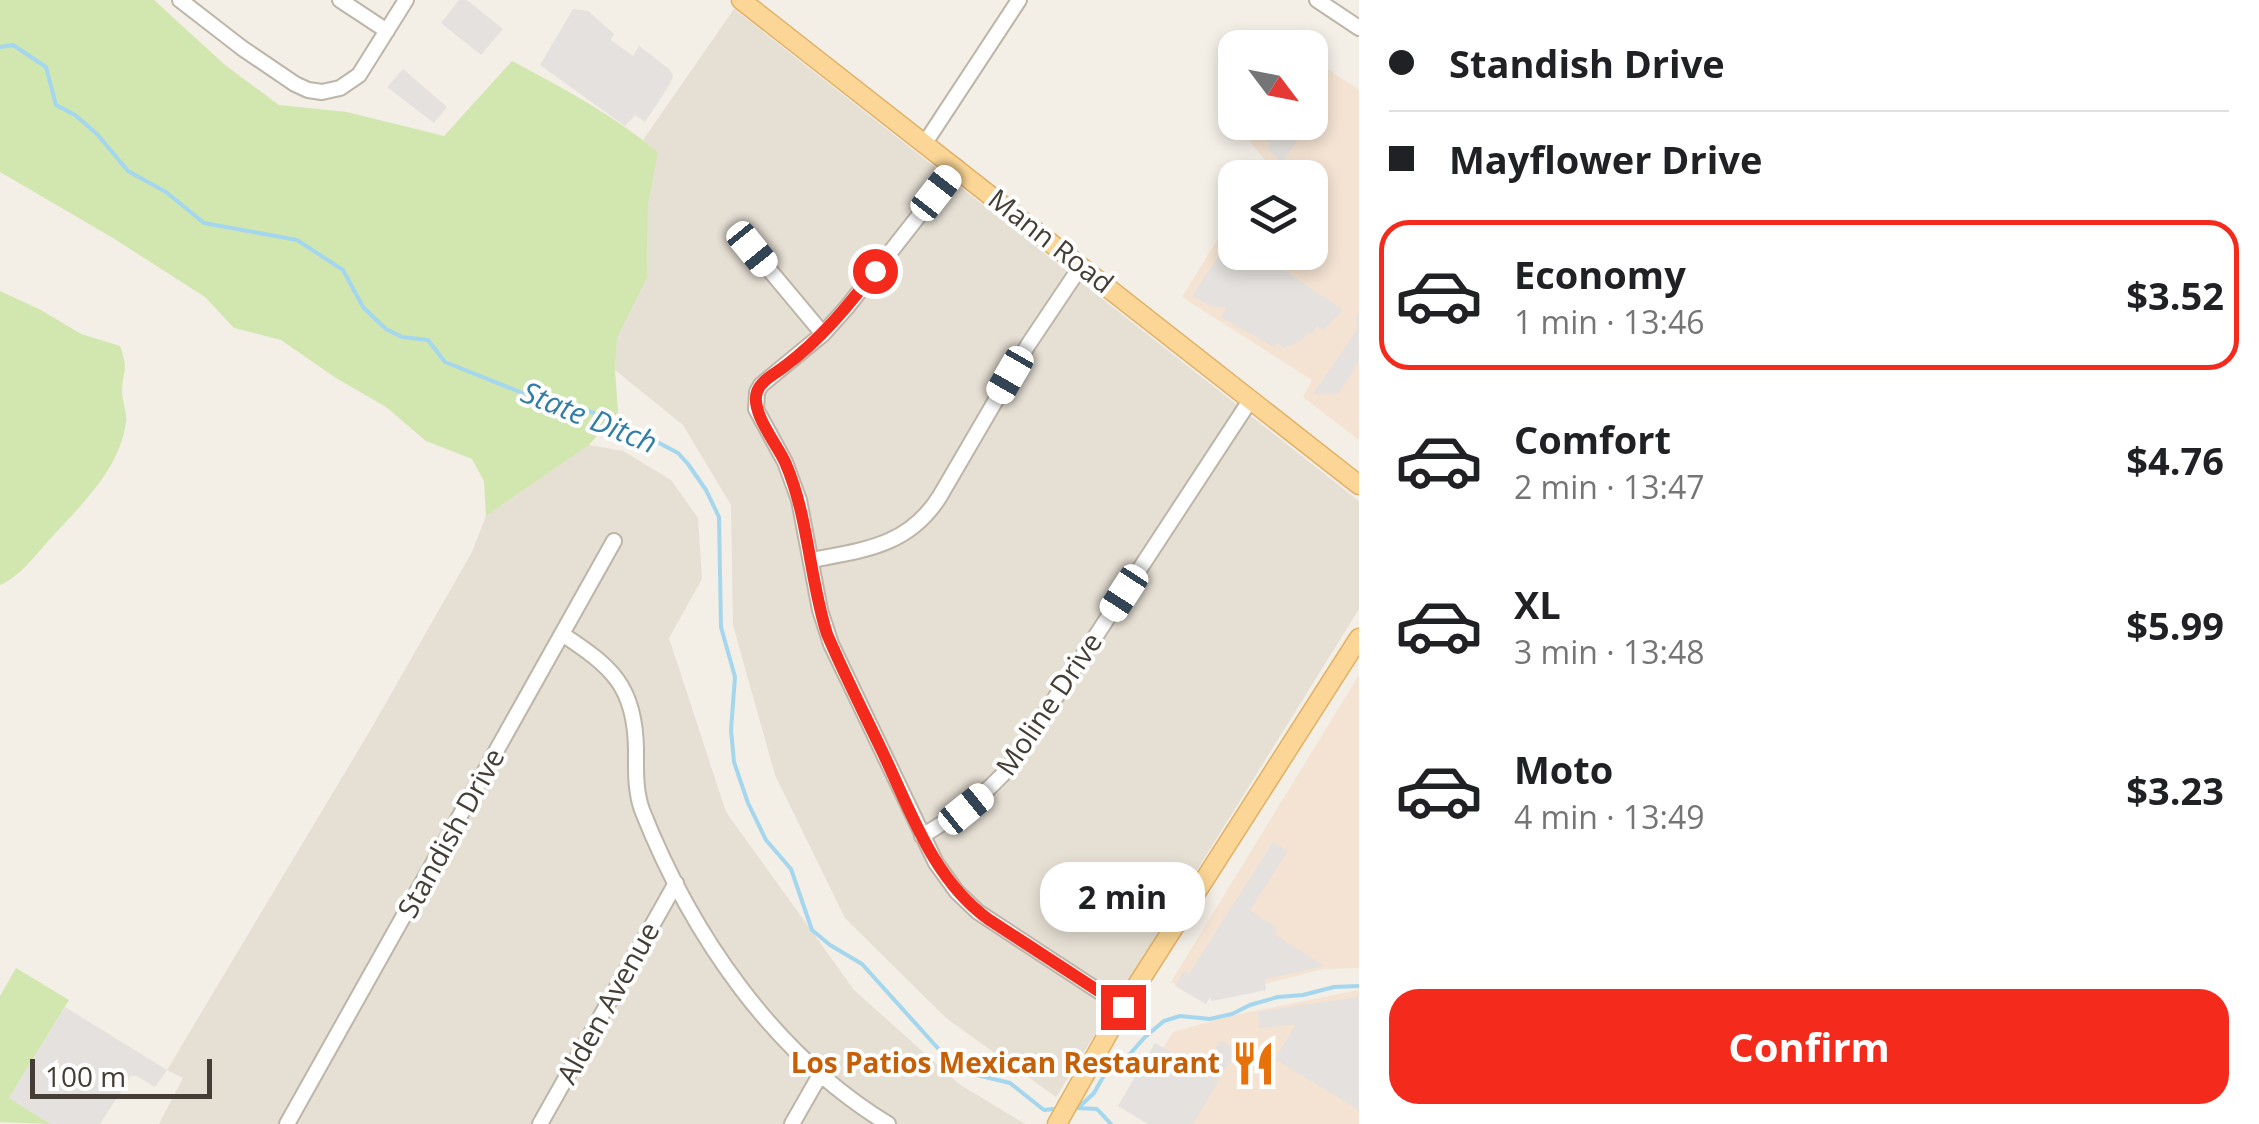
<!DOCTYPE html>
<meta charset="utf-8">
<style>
body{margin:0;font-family:"Open Sans",sans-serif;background:#f2f2f2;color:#202124;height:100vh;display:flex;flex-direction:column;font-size:38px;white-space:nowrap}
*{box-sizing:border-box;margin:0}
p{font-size:32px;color:#757577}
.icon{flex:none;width:55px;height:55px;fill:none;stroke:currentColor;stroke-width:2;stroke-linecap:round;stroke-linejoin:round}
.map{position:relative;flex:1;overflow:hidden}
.panel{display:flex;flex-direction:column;background:#fff;width:900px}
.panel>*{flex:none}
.banner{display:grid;align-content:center;height:220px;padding:0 30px;background:#fff}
.needle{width:65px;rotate:122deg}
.controls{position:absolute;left:1218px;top:30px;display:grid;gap:20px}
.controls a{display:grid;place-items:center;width:110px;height:110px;border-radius:20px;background:#fff;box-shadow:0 5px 15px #0003;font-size:50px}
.scale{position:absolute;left:30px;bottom:25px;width:182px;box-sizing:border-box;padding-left:10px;border:5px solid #453e36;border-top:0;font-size:28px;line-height:35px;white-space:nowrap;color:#453e36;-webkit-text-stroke:8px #fff;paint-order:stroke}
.end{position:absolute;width:45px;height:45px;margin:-22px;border:12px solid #f42a1c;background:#fff;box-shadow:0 0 0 5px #fff}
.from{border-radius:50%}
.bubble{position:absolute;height:70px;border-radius:30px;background:#fff;box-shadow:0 5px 15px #0003;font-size:32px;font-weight:700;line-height:70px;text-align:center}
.car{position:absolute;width:30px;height:60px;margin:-30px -15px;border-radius:12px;box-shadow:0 0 8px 2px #0007;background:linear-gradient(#fff 24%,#345 0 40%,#fff 0 76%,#345 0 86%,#fff 0)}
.banner b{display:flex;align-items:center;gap:35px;height:95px;font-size:38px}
.banner b+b{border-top:2px solid #e0e0e0}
.banner i{width:25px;height:25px;background:#202124}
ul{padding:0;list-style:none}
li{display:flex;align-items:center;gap:30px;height:150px;margin:0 20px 15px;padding:0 10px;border:5px solid transparent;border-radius:30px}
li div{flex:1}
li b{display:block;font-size:38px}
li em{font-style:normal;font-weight:700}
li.selected{border-color:#f42a1c}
li>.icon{width:90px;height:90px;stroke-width:1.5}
.button{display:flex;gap:20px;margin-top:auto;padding:20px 30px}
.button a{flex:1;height:115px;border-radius:30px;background:#f42a1c;color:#fff;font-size:40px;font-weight:700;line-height:115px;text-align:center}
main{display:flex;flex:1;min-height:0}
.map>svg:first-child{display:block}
.residential{fill:#e6dfd4}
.commercial{fill:#f4e3d2}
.green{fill:#d2e6b0}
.parking{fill:#e4e1de}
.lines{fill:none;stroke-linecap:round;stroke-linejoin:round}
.stream{stroke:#a4d6ee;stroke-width:4}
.minor-casing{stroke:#beb5a9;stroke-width:18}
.major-casing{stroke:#e0b167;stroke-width:21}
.minor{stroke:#fff;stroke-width:14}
.major{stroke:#fbd696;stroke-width:18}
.route{stroke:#f42a1c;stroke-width:12}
.labels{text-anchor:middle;stroke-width:8;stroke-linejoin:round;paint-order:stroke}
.street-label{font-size:28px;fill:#453e36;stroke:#fff}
.food-label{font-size:28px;font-weight:bold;fill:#c56008;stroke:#fff;text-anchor:end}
.water-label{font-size:30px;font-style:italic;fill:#307ea6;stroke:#fff}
</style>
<main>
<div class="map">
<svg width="1359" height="1124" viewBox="0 0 1359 1124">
<rect width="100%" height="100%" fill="#f3eee6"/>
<path class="residential" d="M734,9L1359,501V609L1056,1097L946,1018L845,918L775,775L733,625L731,505L683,425L615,370L617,338L647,278L648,206L658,152L643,140Z
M589,445L623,451L671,480L698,518L702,579L669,638L726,812L854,990L959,1084L1025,1124H159L183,1078L167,1070L371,729L472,552L486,516Z"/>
<path class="commercial" d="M1310,57L1359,90V440L1303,397L1312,380L1182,297L1235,211V252H1310V178L1256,177L1266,161L1248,139L1259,123L1310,122Z
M1359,675V968L1324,969L1203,999L1171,982Z
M1359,990V1124H1153L1126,1108L1173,1032L1230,1016Z"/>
<path class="green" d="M0,0H154L225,65L279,105L347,112L444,136L512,61C562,87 614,116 658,152L648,206L647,278L617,338L615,370L618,412L589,445L486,516L484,481L472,459L426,441L386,407L336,378L281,340L234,328L205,297L113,238L0,172Z
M0,291L41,310L81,334L120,346C129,372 123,367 122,391C122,401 127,411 126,422C120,469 81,505 51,538C35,555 21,576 0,585Z
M16,968L69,1000L9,1098L51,1124L0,1122V996Z"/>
<path class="parking" d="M459,0H467L503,29L481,55L441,23Z
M573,9L588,11L614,34L611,40L633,56L639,46L669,69L673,76L670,84L645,122L635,115L625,126L540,65Z
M403,69L447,107L434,123L387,87Z
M1264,123V122L1309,123L1282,163L1267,149L1271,144L1257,134Z
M1233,235L1235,237V252L1258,253L1343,310L1323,330L1317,326L1312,334L1308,332L1303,340L1283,348L1278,343L1274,347L1221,317L1227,308L1211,306L1192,296Z
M1359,315V361L1339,393L1313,394L1358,328L1356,319Z
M1273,842L1288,851L1250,910L1277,928L1274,934L1324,966L1265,979L1266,990L1212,1001L1210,997L1206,1004L1175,986L1184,971L1189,974Z
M1359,997V1110L1275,1059L1296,1024L1260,1028L1257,1012Z
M65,1007L167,1070L155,1087L137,1076H131L100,1124H51L9,1098Z
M1220,1040L1237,1050L1193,1124H1148L1118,1106L1155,1043L1171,1052L1167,1059L1178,1066L1180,1062L1200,1073Z"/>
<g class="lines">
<path class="stream" d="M0,47L13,45L46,67L56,105L75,115L97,134L128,171L166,192L204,223L297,240L343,270L363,307L386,329L402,337L428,340L445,362L525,394L582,408L646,436L678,453L688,464L706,490L719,517L721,627L735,677L731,730L734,762L748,803L766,840L791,869L812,930L830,945L862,964L953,1065L977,1075L1010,1083L1044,1110L1053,1109
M1077,1108L1097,1109L1111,1124
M1078,1108L1094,1093L1111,1063L1129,1055L1145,1037L1164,1021L1180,1016L1210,1019L1232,1014L1250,1005L1278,997L1303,995L1334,987L1359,986"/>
<defs>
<path id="minor" d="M180,0L242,48L295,84L308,90L322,92L340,88L359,75L406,0
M340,0L387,31
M1317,0L1359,28
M925,143L1019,0
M957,167L848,306L823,334L761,385L757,392L756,409L785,462L799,500L820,610L831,644L936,863L957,892L978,912L1123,1007
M752,249L823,334
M811,560C864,550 909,546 940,496L1028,345L1081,266
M562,634C612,667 635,686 636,749C636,770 635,790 642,810C691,934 773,1054 888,1124
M922,836C957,815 986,795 1012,764L1251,399
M287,1124L614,541
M540,1124L676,883
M792,1124L820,1075"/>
<path id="major" d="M741,0L1359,485
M1057,1124L1123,1007L1359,638"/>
</defs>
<use href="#minor" class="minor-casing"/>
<use href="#major" class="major-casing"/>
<use href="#minor" class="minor"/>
<use href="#major" class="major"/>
</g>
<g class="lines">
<path class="route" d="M875,271C848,306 820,340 785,366C775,374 761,380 757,392C750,412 777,444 785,462C809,517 809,578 827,634C844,674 864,713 883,753C911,812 933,879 988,919L1123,1007"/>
</g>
<defs>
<symbol id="restaurant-bare" viewBox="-9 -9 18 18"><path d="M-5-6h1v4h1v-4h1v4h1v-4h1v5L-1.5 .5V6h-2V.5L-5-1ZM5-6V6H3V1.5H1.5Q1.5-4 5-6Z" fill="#e8710a" stroke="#fff" stroke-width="2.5" paint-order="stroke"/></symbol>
</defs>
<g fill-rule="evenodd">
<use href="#restaurant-bare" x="1222" y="1032" width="63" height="63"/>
</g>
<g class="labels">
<g class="street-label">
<text transform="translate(1051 241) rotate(38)" y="10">Mann Road</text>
<text transform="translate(1049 704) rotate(-56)" y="10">Moline Drive</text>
<text transform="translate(451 833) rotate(-61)" y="10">Standish Drive</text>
<text transform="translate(608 1003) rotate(-61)" y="10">Alden Avenue</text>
</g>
<g class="food-label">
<text x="1220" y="1073">Los Patios Mexican Restaurant</text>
</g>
<g class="water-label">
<text transform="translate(589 418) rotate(22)" y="10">State Ditch</text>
</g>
</g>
</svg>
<div class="controls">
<a><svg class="needle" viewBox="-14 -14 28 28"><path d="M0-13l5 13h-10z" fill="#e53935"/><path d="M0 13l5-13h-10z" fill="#757577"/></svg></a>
<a><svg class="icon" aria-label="layers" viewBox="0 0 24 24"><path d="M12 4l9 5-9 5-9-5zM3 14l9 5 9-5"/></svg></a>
</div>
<div class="scale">100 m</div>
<i class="end from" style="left:875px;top:271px"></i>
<i class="end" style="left:1123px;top:1007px"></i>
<div class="bubble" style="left:1040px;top:862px;width:165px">2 min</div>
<i class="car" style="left:936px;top:193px;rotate:38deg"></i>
<i class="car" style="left:752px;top:249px;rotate:141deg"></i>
<i class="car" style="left:1010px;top:375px;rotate:210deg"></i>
<i class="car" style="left:1124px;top:593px;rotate:213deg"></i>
<i class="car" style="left:966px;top:809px;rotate:51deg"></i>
</div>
<section class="panel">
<div class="banner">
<b><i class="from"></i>Standish Drive</b>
<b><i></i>Mayflower Drive</b>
</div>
<ul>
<li class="selected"><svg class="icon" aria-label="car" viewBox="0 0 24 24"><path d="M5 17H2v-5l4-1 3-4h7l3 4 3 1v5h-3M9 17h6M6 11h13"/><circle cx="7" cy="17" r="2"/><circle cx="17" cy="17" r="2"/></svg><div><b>Economy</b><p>1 min · 13:46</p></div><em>$3.52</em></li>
<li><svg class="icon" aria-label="car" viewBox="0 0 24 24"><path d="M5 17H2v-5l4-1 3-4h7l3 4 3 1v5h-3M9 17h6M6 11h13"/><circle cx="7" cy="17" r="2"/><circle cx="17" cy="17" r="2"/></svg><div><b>Comfort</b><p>2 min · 13:47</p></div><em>$4.76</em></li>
<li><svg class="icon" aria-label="car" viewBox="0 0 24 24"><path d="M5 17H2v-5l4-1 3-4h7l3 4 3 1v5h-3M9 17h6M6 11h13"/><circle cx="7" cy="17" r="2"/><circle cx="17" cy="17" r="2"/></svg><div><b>XL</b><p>3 min · 13:48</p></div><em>$5.99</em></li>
<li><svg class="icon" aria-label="car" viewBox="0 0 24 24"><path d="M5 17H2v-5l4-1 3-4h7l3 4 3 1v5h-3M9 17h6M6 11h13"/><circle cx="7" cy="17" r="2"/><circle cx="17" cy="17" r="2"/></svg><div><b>Moto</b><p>4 min · 13:49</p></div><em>$3.23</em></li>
</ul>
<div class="button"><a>Confirm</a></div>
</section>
</main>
